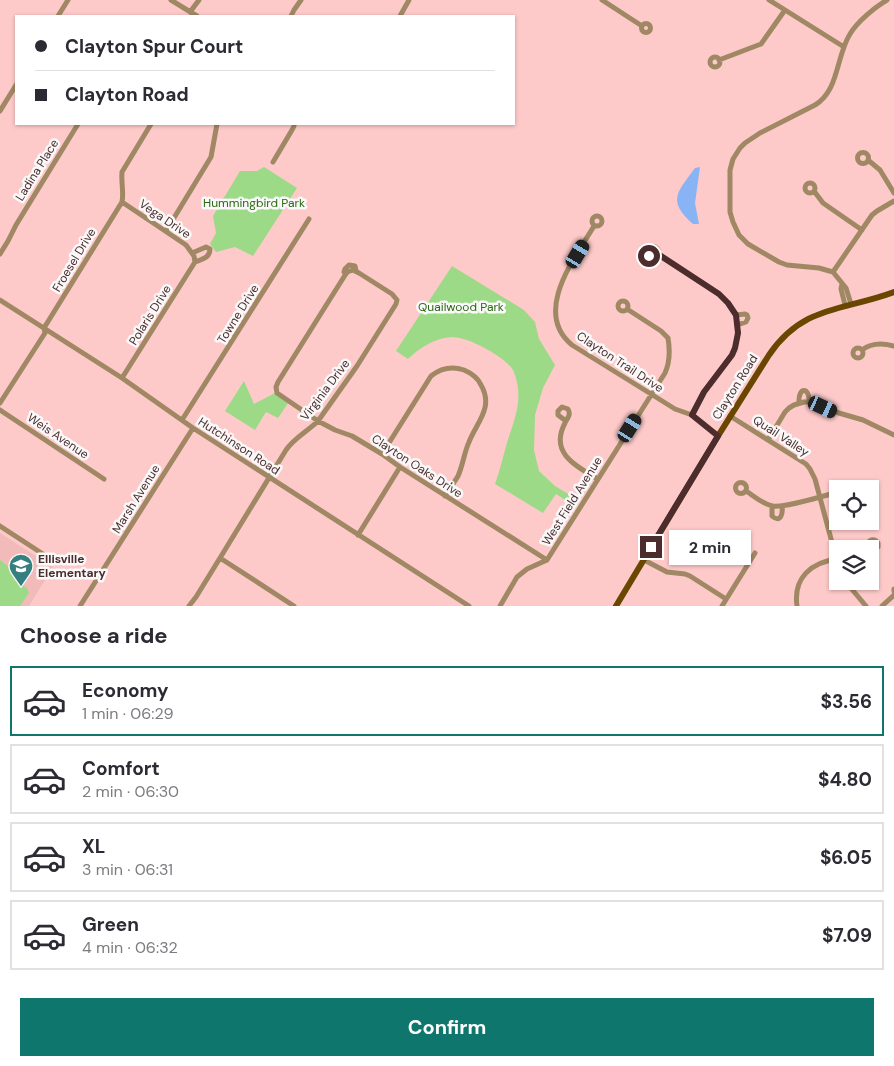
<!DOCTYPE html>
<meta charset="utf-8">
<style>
body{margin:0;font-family:"DM Sans",sans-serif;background:#f2f2f3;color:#2b2b33;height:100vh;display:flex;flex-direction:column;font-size:19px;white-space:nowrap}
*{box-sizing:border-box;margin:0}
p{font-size:16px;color:#7c7c81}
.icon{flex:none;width:28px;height:28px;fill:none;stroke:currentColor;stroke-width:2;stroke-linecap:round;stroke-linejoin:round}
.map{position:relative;height:606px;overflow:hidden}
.side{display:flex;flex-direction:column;background:#fff;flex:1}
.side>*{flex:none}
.banner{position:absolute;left:15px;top:15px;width:500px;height:110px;border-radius:0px;box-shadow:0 1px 4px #0004;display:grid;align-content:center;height:110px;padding:0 20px;background:#fff}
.tools{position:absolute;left:829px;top:480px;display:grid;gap:10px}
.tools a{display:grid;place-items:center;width:50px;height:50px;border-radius:0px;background:#fff;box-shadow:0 1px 4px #0004;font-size:25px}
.end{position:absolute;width:22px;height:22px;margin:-11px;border:6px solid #4d2c2d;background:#fff;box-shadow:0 0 0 2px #fff}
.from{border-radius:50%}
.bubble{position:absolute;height:35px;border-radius:0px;background:#fff;box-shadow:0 1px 4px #0004;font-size:16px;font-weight:700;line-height:35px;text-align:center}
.car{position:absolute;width:15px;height:30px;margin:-15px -8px;border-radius:6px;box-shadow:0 0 4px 1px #0007;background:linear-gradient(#222 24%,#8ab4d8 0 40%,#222 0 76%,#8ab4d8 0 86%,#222 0)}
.banner b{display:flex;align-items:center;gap:18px;height:48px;font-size:19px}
.banner b+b{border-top:1px solid #e1e1e2}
.banner i{width:12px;height:12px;background:#2b2b33}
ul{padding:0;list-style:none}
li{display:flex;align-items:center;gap:15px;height:70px;margin:0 10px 8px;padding:0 10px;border:2px solid #e1e1e2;border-radius:0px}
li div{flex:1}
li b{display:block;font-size:19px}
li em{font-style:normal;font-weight:700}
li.selected{border-color:#0f766e}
li>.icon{width:45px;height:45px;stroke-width:1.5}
h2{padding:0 20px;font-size:22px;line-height:60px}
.primary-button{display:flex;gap:10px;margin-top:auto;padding:10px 20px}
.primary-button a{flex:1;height:58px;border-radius:0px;background:#0f766e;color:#fff;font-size:20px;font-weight:700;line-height:58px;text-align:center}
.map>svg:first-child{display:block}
.built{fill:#f3baba}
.green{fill:#9cda87}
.water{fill:#88b4f5}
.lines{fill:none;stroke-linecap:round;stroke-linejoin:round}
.minor{stroke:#a08864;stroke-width:5}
.major{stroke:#694700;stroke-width:6}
.route{stroke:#4d2c2d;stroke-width:6}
.labels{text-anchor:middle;stroke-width:5;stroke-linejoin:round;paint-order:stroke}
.street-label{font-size:12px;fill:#4d2c2d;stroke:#f9f9f9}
.park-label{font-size:12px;fill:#2d6712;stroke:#f9f9f9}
.poi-label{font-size:12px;font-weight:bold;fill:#4d2c2d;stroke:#f9f9f9;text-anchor:start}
</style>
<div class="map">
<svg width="894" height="606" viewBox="0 0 894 606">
<rect width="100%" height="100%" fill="#fdc9c9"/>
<path class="built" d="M0,533L53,567L29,606H0Z"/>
<path class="green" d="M264,167L297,188L253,256L235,247L216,252L210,244L216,233L213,216L240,171H257Z
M452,266L524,310L535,322L539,339L555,365L543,388L535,415L534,450L539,471L555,486L580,501L576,507L556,494L543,513L495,484C500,470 503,457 507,443C513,423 522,404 517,383C516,377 514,370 510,366C499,354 468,337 452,337C435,338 419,348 408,359L396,351Z
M244,381L254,404L275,393L288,403L278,418L266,412L255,430L225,411Z
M0,560L8,566V567L13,577V579L27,588L29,593L20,606H0Z"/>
<path class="water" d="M700,167L695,203L699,224H693C666,200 678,192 695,168Z"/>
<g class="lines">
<path class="minor" d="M171,0L197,16
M602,0L642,26
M769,0L844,47
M190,12L199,0
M58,16L68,0
M291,16L294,10L301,0
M400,16L409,0
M641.5 28a4.5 4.5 0 1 1 9 0a4.5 4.5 0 1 1-9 0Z
M710 62a5 5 0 1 1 10 0a5 5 0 1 1-10 0Z
M719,60L761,44L785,10
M0,111L16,85
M857.5 158a5.5 5.5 0 1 1 11 0a5.5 5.5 0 1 1-11 0Z
M868,160L880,170L894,193
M273,162L292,130L294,126V124
M805 188a5 5 0 1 1 10 0a5 5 0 1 1-10 0Z
M814,191L823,203L862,230
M122,202L186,245L194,256L195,262L122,378
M592 221a5 5 0 1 1 10 0a5 5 0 1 1-10 0Z
M594,226C575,258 532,312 572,345L651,394L675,409L692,415L718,436
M166,231L211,157L217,124
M647.5 252a5.5 5.5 0 1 1 11 0a5.5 5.5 0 1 1-11 0Z
M192,253L206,247L210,249C210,258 202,259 195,262
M0,254L8,241L16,225L78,124
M658,255L719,294L728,303L736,315L738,333L735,348L732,355L704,392L692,415
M833,272L872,215L877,211L894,201
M346,274L344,272L345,269L349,265L355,266L356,271
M842,284L841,289L845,305
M0,300L122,378L193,428L469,606
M618 306a5 5 0 1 1 10 0a5 5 0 1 1-10 0Z
M851,304L846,288L833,272L819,268L787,265L779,262L748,244L739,235L733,222L730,212V170L733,159L740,148L745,143L760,133L815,105C839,91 836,56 850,34C857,22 875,7 887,0
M736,315L745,314L747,315L748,318L746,322L737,325
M853 353a5 5 0 1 1 10 0a5 5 0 1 1-10 0Z
M862,350C871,343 883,343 894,346
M0,403L45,333L44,328L122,202C124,192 121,183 122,172L151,124
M799,403C798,386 810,387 809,402
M0,410L104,479
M730,416L806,464L810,469L815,479L838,565
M182,420L309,219
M566,421L558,415V411L562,407L568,409C571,415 568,417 565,423C549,453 576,466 598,479
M768,440L785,412L789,408L794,405L804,402H809L817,404L832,411L863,420L894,435
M382,454L431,376C440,369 452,366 464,370C471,373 478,378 481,385C494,407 477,422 469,442C464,453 463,465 458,476C454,483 449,489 445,496
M735.5 488a5.5 5.5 0 1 1 11 0a5.5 5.5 0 1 1-11 0Z
M845,489L846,485L851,483L854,485L855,489
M746,491C754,496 762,504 773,506C786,508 823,496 838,492
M772,506V516C781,524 783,513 782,506
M0,526L46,556
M358,535L400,467
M869,549L868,544C869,539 875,538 878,543V547L874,550L870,549
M220,558L294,606
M644,560L667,572L685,574L690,576L726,599
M845,581L866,606
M894,589V591
M80,606L193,428
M189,606L196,597L220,558L286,450C294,438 308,431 318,421L357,366L396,304L397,300L392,294L359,273L353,270L347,272L278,382L276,387L277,393L318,421L335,430L352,436L382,454L400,467L547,560
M500,606L517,577L527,569L547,560L665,373C670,362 670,350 668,338L661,331L627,309
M722,606L755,553
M797,606C793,578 811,562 838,559
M882,606L894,595"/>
<path class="major" d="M616,606L718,436L769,355C803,305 843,311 894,292"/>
</g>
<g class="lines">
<path class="route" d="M649,256L654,257L658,254L719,294L728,303L736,315L738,333L735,348L732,355L704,392L692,415L718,436L651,547"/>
</g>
<defs>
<symbol id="school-pin" viewBox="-11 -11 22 30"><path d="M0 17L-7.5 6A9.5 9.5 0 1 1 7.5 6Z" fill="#367f81" stroke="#f9f9f9"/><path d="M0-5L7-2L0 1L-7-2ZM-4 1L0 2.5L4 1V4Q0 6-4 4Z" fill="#fff"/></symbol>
</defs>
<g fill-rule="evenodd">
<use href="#school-pin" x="7" y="552" width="28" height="38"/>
</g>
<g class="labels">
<g class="street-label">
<text transform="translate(37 170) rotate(-58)" y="4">Ladina Place</text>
<text transform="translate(165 219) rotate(34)" y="4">Vega Drive</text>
<text transform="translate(74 260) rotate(-59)" y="4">Froesel Drive</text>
<text transform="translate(238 314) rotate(-58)" y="4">Towne Drive</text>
<text transform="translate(150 315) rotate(-58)" y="4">Polaris Drive</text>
<text transform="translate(620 362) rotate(33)" y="4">Clayton Trail Drive</text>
<text transform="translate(735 387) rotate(-58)" y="4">Clayton Road</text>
<text transform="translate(325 390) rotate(-53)" y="4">Virginia Drive</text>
<text transform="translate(58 436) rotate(34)" y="4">Weis Avenue</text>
<text transform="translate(781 436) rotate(33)" y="4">Quail Valley</text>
<text transform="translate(239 446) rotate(33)" y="4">Hutchinson Road</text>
<text transform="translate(417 466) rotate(33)" y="4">Clayton Oaks Drive</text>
<text transform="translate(136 499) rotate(-58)" y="4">Marsh Avenue</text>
<text transform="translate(572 501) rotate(-58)" y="4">West Field Avenue</text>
</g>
<g class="park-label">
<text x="254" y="207">Hummingbird Park</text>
<text x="461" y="311">Quailwood Park</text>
</g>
<g class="poi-label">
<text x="38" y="563">Ellisville<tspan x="38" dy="14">Elementary</tspan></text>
</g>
</g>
</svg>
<div class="tools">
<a><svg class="icon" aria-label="locate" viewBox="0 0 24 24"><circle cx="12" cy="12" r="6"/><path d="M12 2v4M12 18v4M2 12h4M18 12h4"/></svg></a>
<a><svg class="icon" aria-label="layers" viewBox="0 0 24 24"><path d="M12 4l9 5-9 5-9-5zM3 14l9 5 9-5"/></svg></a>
</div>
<i class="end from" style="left:649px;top:256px"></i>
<i class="end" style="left:651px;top:547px"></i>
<div class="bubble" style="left:669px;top:530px;width:82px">2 min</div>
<i class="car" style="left:578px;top:254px;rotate:31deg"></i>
<i class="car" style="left:823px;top:407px;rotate:115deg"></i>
<i class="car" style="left:630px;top:428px;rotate:32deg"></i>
<div class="banner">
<b><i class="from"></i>Clayton Spur Court</b>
<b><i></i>Clayton Road</b>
</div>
</div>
<section class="side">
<h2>Choose a ride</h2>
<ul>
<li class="selected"><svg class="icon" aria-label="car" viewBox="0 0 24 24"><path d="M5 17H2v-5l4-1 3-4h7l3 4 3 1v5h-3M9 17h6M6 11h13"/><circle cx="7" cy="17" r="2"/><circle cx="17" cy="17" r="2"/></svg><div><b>Economy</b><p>1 min · 06:29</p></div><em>$3.56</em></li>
<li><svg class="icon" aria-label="car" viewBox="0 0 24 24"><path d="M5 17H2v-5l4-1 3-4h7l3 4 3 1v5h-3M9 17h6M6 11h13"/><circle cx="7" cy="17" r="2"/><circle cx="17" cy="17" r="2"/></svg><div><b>Comfort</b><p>2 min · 06:30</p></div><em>$4.80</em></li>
<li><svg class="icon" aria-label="car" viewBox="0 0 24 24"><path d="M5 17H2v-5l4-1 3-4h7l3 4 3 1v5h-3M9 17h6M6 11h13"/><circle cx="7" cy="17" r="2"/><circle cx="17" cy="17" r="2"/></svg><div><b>XL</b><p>3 min · 06:31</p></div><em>$6.05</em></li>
<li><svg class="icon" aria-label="car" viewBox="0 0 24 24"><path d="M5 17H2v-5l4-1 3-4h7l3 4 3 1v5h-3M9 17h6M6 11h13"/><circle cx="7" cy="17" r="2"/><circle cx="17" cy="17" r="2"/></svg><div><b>Green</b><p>4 min · 06:32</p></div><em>$7.09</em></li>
</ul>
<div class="primary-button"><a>Confirm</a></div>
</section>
